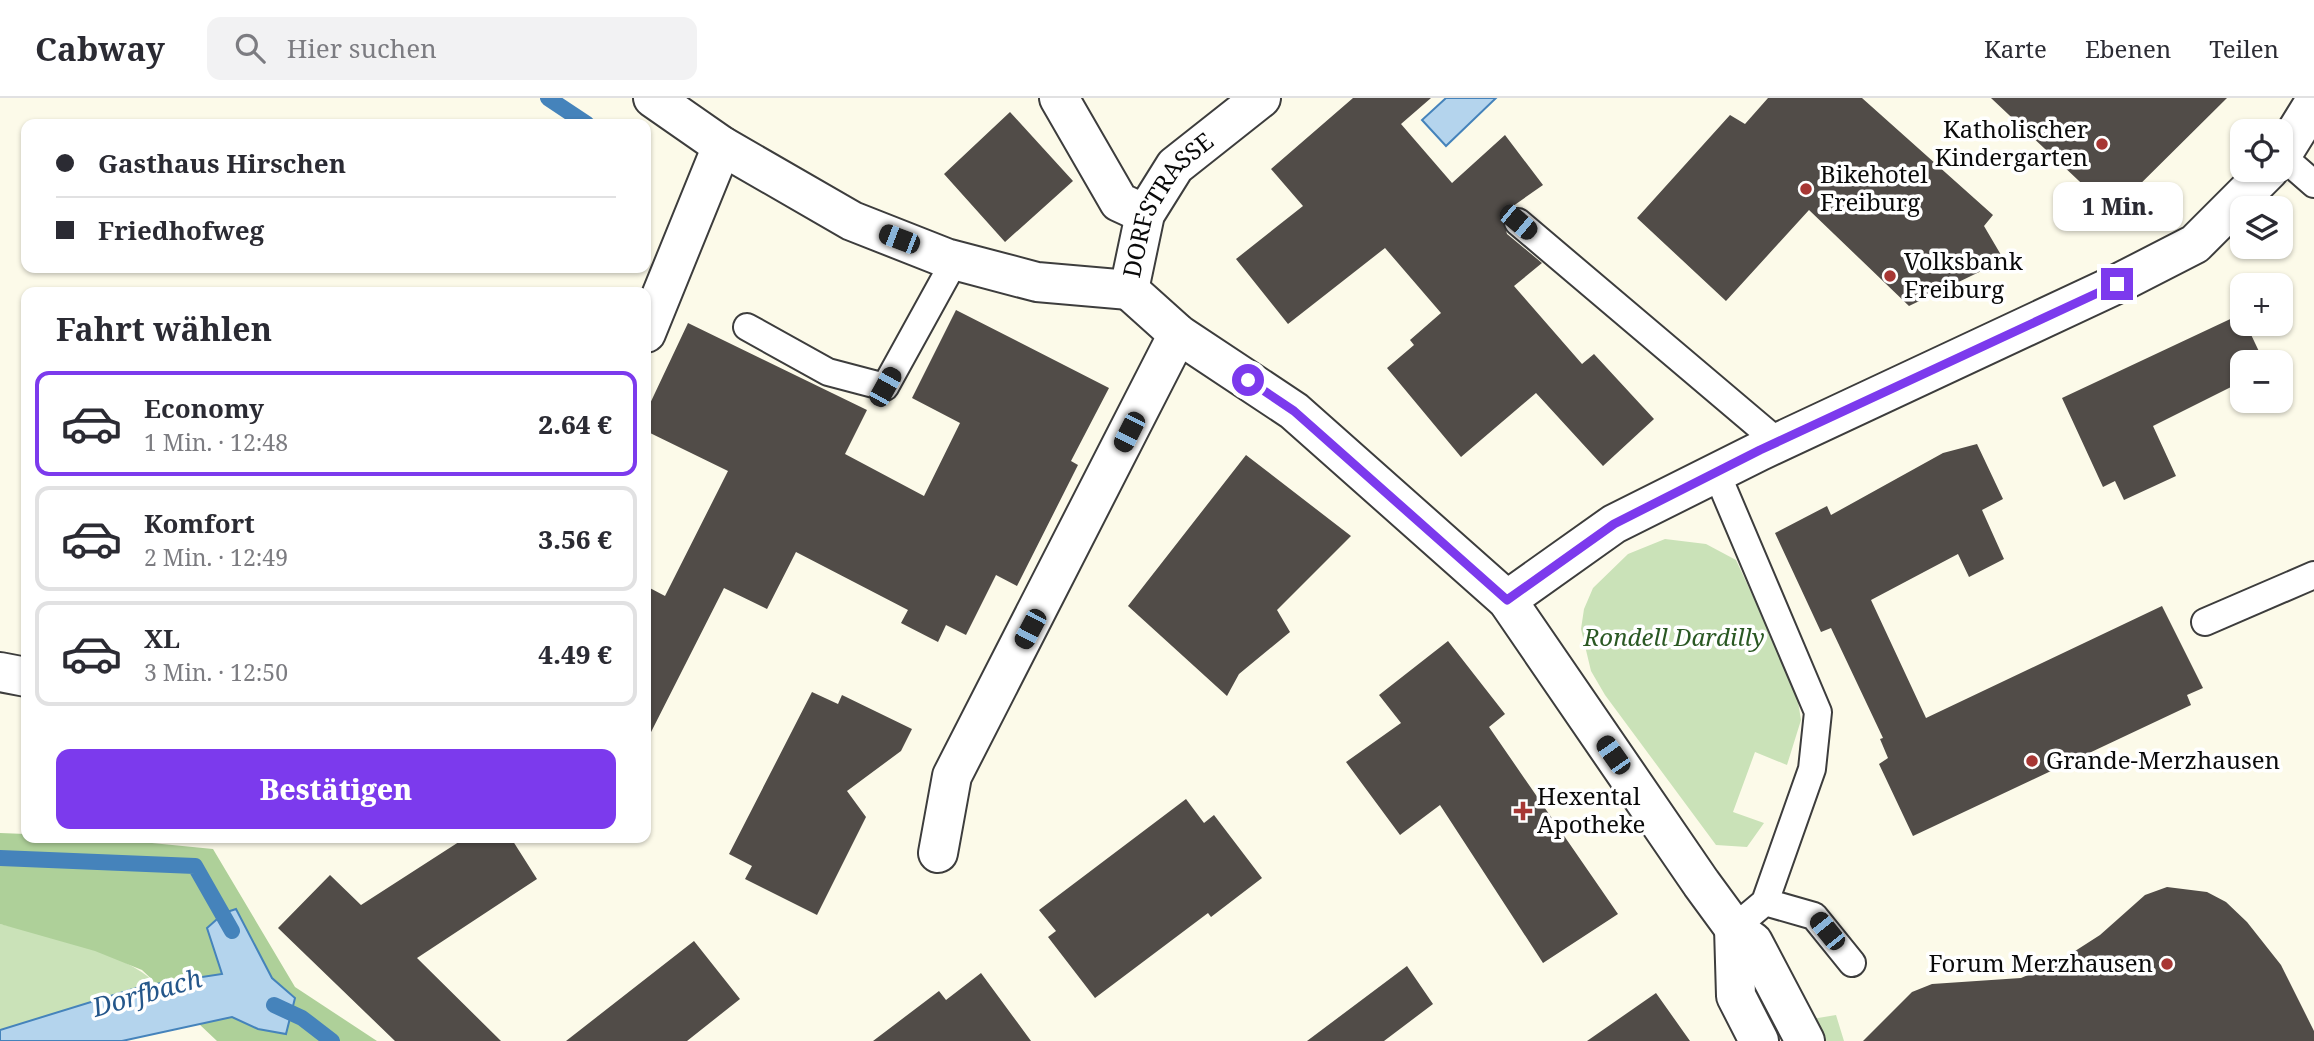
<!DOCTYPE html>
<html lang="de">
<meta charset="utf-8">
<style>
body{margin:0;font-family:"Noto Serif",serif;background:#f2f2f3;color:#2b2b33;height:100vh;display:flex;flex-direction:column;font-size:26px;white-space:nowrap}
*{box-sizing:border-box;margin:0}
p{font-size:23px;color:#7c7c81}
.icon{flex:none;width:38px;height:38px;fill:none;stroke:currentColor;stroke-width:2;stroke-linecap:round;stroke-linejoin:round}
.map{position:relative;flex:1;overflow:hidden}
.details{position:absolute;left:21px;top:189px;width:630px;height:556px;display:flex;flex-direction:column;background:#fff;border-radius:14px;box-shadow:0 2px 5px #0004}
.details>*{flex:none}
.banner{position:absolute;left:21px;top:21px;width:630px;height:154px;border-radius:14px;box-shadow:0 2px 5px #0004;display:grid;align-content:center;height:154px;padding:0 35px;background:#fff}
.tools{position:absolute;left:2230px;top:21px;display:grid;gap:14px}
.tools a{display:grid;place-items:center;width:63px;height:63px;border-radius:14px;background:#fff;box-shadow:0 2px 5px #0004;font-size:35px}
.end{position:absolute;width:32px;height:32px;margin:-16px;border:9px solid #7c3aed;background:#fff;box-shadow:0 0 0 4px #fff}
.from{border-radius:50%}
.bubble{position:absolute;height:49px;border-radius:14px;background:#fff;box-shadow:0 2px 5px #0004;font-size:23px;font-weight:800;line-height:49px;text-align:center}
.car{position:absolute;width:21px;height:42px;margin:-21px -10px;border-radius:9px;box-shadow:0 0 5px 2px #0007;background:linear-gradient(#222 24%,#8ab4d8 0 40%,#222 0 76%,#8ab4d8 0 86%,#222 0)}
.banner b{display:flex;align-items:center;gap:24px;height:66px;font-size:26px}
.banner b+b{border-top:2px solid #e1e1e2}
.banner i{width:18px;height:18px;background:#2b2b33}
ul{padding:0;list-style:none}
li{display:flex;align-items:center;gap:21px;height:105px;margin:0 14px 10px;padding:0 21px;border:4px solid #e1e1e2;border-radius:14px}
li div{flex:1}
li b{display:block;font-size:26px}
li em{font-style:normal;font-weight:800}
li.on{border-color:#7c3aed}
li>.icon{width:63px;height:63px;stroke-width:1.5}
h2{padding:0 35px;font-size:32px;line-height:84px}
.button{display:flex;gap:14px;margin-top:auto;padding:14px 35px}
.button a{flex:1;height:80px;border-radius:14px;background:#7c3aed;color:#fff;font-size:28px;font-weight:800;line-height:80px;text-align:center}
header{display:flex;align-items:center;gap:42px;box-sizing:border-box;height:98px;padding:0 35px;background:#fff;border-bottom:2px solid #e1e1e2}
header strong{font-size:33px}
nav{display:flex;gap:38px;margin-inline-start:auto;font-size:24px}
.search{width:490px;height:63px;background:#f2f2f3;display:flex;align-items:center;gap:18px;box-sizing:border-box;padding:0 24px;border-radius:14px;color:#7c7c81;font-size:26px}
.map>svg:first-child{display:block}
.green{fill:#cae2b8}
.forest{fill:#aed099}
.water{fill:#b4d4ed;stroke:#4583bb;stroke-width:2}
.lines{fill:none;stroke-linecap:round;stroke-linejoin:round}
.stream{stroke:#4583bb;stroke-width:16}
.building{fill:#514c48}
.lane-casing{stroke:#3d3d3d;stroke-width:30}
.street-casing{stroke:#3d3d3d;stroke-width:42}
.lane{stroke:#fff;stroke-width:26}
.street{stroke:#fff;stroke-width:38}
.route{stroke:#7c3aed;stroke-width:9}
.poi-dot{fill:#a73734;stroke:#fff;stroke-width:2.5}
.labels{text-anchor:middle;stroke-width:7;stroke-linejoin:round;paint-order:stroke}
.poi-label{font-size:24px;fill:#0a0a0a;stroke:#fff;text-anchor:start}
.street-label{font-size:24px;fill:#0a0a0a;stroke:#fff}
.park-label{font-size:24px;font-style:italic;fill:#2a5823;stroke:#fff}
.water-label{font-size:26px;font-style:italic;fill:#24568a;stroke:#fff}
</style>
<header>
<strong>Cabway</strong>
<div class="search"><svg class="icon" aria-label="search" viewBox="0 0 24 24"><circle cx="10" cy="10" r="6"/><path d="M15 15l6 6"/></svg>Hier suchen</div>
<nav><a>Karte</a><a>Ebenen</a><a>Teilen</a></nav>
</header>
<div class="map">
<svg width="2314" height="943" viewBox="0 0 2314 943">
<rect width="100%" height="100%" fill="#fcfae9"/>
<path class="green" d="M1665,441L1706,446L1736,462L1796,591L1801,622L1787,667L1755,654L1733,714L1764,725L1747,749L1716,747L1605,597L1591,573L1581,531L1584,511L1593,490L1628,456Z
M0,826C47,836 122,853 157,886L0,932Z
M1836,917L1844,943H1820L1812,921Z"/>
<path class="forest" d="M0,735L26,736V740H101L213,751L295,889L377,943H217L142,872L95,853L0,826Z"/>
<path class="water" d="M1446,0H1496L1446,48L1422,22Z
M236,811L272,880L295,900L286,936L258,931L232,919L122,943H0V932L143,888L222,876L207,830L224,815Z"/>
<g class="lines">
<path class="stream" d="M548,0L587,26
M0,760L195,768L232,833
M274,907L302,920L332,943"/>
</g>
<path class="building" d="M1353,0H1431L1401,26L1452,85L1505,37L1543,87L1506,113L1503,121L1507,136L1542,165L1514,188L1582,266L1594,256L1654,321L1603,368L1536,295L1461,359L1387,270L1414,247L1410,242L1441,215L1385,150L1288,226L1236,161L1303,108L1271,71Z
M1768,0H1862L1993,117L1984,128L2004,162L1909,208L1809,112L1726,203L1637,120L1730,17L1745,26Z
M1991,0H2227L2112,114Z
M1010,14L1073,83L1005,144L944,76Z
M956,212L1109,290L1071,363L1078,367L1017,488L996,477L966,537L946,527L938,544L901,525L908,512L796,454L767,511L724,490L646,644V488L665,498L728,373L646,333V314L688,225L867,312L845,356L924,398L960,325L912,300Z
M2241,216L2242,226H2246L2264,264H2242V303H2249L2241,307L2231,289L2153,328L2176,378L2124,402L2115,383L2103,389L2062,300Z
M1977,346L2003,401L1982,412L2004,461L1969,479L1958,456L1871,502L1926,620L2162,508L2203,590L2187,597L2191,607L1913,738L1879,666L1888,660L1880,641L1883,640L1831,530L1821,534L1775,435L1827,408L1831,417L1943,355Z
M1246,357L1351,438L1277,512L1290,534L1239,576L1227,598L1128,508Z
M1448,543L1505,616L1489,629L1618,816L1543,865L1440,707L1400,737L1346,664L1401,625L1379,597Z
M812,594L838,606L842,597L912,631L901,653L847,693L866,719L817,817L745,781L752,768L729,756Z
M1186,701L1204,725L1214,717L1262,780L1211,819L1208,815L1095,900L1048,839L1056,833L1039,812Z
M465,740H511L537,781L417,860L501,943H395L278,830L330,777L361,807Z
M2167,789L2207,794L2226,804L2247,824L2281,867L2314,933V943H1863L1912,894L1932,886L2021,880L2058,864L2100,837L2145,797Z
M694,843L740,901L687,943H566Z
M1407,868L1433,906L1384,943H1307Z
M981,875L1031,943H873L939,893L946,902Z
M1656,895L1690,943H1587Z"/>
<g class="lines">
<defs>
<path id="lane" d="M2282,58L2314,86
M1518,124L1779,345
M747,229L828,274L885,289L955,162
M1717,376L1818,614L1812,671L1765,804L1734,830
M2205,524L2314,477
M1765,804L1814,818L1852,865"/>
<g id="street">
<path d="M653,0L722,48L852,123L946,160L1037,184L1129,192"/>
<path d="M1059,0L1119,104L1145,116"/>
<path d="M2280,60L2314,5"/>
<path d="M1129,192L1178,236L1294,313L1507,502L1701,785L1734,830L1753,844L1805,943"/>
<path id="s1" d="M1129,192L1145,116L1175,68L1261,0"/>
<path d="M646,235L722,48"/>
<path d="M1507,502L1614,426L1760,353L2117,186L2195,146L2269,72"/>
<path d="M0,574L26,579"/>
<path d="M938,755L952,678L1178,236"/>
<path d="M1734,830L1736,898L1759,943"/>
</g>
</defs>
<use href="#lane" class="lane-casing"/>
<use href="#street" class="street-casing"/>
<use href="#lane" class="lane"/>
<use href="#street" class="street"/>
</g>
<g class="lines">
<path class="route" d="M1248,282L1294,313L1507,502L1614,426L1760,352L2117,186"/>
</g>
<g class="poi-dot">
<circle cx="2102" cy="46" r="7"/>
<circle cx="1806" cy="91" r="7"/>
<circle cx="1890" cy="178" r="7"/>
<circle cx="2032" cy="663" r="7"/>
<path d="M1519.5 702.5h7v7h7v7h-7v7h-7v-7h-7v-7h7z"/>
<circle cx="2167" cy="866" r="7"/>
</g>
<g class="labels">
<g class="poi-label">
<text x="2088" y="40" text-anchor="end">Katholischer<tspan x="2088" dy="28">Kindergarten</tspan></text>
<text x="1820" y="85">Bikehotel<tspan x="1820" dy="28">Freiburg</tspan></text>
<text x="1904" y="172">Volksbank<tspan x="1904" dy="28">Freiburg</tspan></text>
<text x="2046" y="671">Grande-Merzhausen</text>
<text x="1537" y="707">Hexental<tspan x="1537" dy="28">Apotheke</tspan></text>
<text x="2153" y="874" text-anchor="end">Forum Merzhausen</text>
</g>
<g class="street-label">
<text dy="8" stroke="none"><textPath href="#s1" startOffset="96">DORFSTRASSE</textPath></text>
</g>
<g class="park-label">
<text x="1674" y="548">Rondell Dardilly</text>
</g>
<g class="water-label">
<text transform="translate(147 895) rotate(-16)" y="9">Dorfbach</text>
</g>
</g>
</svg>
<div class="tools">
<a><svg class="icon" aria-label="locate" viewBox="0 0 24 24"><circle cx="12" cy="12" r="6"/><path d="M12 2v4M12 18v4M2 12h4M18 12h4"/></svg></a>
<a><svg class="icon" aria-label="layers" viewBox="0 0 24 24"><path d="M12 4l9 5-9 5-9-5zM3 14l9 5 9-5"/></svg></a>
<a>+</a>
<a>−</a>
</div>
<i class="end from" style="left:1248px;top:282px"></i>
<i class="end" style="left:2117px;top:186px"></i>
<div class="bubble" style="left:2053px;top:84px;width:130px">1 Min.</div>
<i class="car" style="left:1518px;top:124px;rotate:130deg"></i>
<i class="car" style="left:899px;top:141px;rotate:291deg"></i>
<i class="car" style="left:885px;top:289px;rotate:29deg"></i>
<i class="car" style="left:1129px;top:334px;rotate:207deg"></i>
<i class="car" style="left:1030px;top:531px;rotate:208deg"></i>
<i class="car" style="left:1613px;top:657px;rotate:325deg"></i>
<i class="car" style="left:1827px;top:833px;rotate:321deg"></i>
<div class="banner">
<b><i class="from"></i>Gasthaus Hirschen</b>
<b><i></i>Friedhofweg</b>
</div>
<section class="details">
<h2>Fahrt wählen</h2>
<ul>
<li class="on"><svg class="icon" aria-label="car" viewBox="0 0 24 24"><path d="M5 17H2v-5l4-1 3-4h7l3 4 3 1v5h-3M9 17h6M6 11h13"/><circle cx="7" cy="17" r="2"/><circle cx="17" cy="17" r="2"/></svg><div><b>Economy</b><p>1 Min. · 12:48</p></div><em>2.64 €</em></li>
<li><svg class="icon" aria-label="car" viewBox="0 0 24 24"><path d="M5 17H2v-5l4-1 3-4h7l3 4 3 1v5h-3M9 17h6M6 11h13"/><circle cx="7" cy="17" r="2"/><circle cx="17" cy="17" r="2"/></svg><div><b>Komfort</b><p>2 Min. · 12:49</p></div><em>3.56 €</em></li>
<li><svg class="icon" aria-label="car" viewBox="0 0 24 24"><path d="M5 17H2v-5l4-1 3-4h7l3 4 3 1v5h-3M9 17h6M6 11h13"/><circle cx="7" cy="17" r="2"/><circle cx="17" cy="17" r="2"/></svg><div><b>XL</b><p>3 Min. · 12:50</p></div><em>4.49 €</em></li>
</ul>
<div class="button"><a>Bestätigen</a></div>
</section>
</div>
